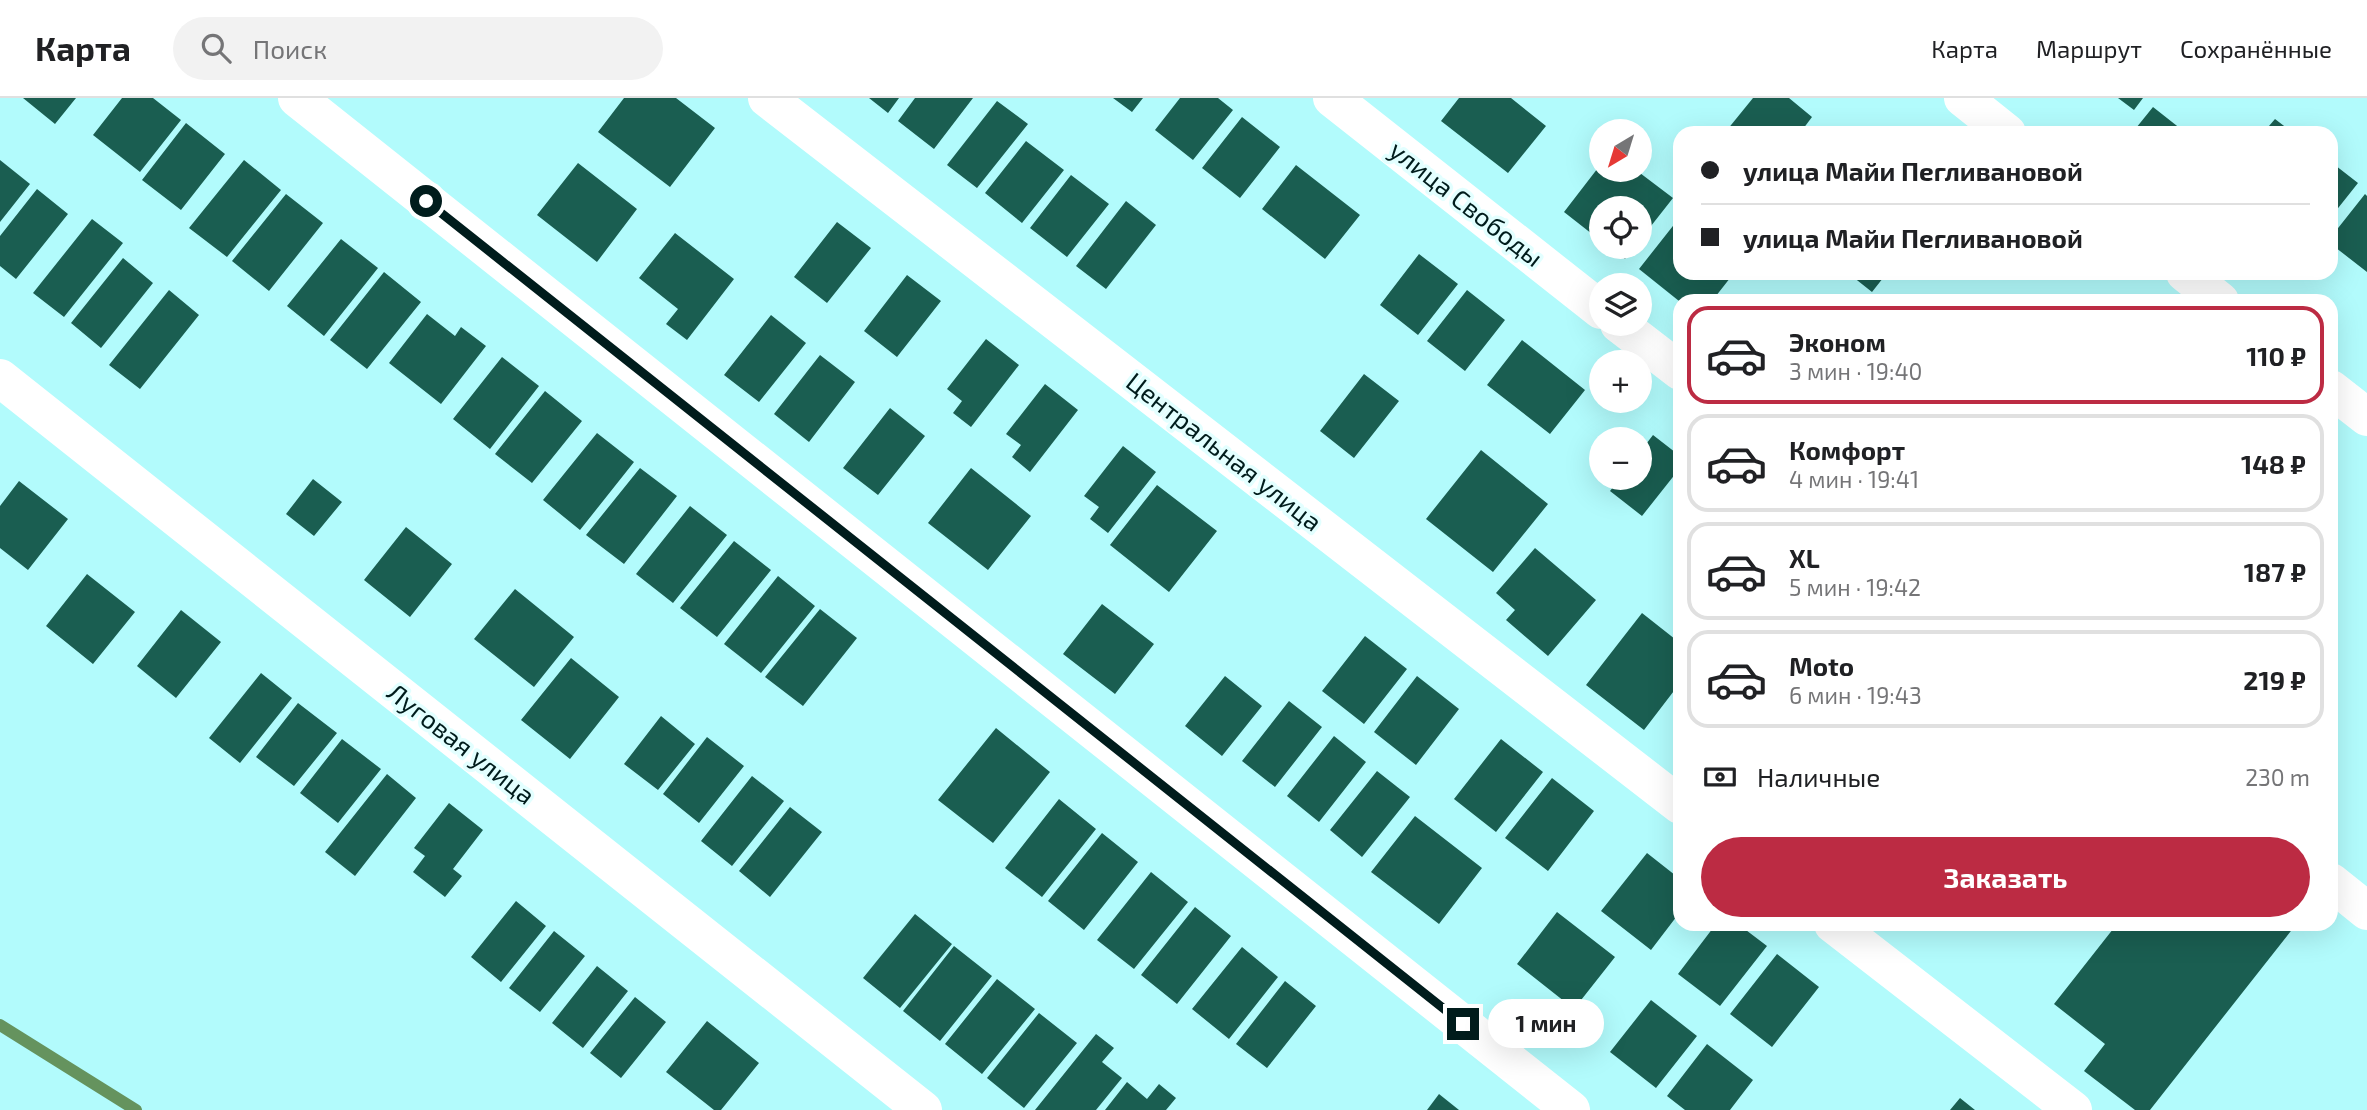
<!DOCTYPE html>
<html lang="ru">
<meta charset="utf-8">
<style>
body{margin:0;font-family:"Exo 2",sans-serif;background:#f2f2f2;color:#202124;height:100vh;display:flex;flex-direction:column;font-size:26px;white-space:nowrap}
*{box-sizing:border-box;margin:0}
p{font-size:23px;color:#757577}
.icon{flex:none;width:38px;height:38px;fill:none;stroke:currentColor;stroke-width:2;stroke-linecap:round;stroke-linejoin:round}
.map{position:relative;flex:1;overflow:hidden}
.details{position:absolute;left:1673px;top:196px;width:665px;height:637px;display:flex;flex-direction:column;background:#fff;border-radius:21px;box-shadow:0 7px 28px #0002}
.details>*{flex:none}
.guide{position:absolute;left:1673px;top:28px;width:665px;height:154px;border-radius:21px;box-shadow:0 7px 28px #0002;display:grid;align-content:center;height:154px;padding:0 28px;background:#fff}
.needle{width:46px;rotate:218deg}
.tools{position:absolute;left:1589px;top:21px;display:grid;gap:14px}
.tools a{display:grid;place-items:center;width:63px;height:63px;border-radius:50%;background:#fff;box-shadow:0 7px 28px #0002;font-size:35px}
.end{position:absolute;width:32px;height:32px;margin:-16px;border:9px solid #001c1c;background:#fff;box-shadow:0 0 0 4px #fff}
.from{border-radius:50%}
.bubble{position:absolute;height:49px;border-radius:24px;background:#fff;box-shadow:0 7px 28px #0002;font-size:23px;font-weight:700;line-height:49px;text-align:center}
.guide b{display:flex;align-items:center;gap:24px;height:66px;font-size:26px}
.guide b+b{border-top:2px solid #e0e0e0}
.guide i{width:18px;height:18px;background:#202124}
ul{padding:12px 0 0;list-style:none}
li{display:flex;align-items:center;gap:21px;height:98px;margin:0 14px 10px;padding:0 14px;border:4px solid #e0e0e0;border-radius:21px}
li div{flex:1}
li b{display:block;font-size:26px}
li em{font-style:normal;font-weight:700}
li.on{border-color:#bc2b43}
li>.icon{width:63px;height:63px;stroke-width:1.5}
.pay{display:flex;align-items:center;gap:18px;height:77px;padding:0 28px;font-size:26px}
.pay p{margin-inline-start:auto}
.button{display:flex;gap:14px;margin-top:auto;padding:14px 28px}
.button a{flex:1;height:80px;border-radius:42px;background:#bc2b43;color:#fff;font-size:28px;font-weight:700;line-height:80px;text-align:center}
header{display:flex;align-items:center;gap:42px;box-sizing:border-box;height:98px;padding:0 35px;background:#fff;border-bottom:2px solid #e0e0e0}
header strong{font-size:33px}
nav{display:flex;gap:38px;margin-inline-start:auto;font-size:24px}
.search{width:490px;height:63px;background:#f2f2f2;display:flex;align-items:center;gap:18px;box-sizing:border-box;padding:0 24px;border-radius:38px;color:#757577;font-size:26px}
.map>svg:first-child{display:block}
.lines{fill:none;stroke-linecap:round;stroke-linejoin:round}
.stream{stroke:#65935e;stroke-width:12}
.building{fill:#1a5e51}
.minor{stroke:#fff;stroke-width:38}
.route{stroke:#001c1c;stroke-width:9}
.labels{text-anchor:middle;stroke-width:7;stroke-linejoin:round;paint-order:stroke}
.street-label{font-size:26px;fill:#001c1c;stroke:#e3ffff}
</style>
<header>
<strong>Карта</strong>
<div class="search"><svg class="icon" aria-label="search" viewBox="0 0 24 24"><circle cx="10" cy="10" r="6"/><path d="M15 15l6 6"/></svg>Поиск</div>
<nav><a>Карта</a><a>Маршрут</a><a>Сохранённые</a></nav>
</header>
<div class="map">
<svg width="2367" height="1012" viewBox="0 0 2367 1012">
<rect width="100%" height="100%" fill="#b2fbfc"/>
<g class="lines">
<path class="stream" d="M0,927L136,1012"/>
</g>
<path class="building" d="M23,0H76L55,26Z
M122,0H153L181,22L140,74L93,37Z
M624,0H676L715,30L670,89L598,34Z
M869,0H899L888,15Z
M915,0H973L934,51L898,23Z
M1113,0H1143L1132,14Z
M1180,0H1218L1233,12L1193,62L1155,32Z
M1459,0H1511L1546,28L1508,75L1441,23Z
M1753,0H1789L1812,19L1800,35H1731L1727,32Z
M2118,0H2143L2134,12Z
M997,3L1028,26L977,90L947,67Z
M2153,9L2186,35H2132Z
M1242,19L1280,49L1240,100L1202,70Z
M2275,21L2293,35H2263Z
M186,25L225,56L181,112L142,82Z
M1026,43L1064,72L1022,125L985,95Z
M0,62L30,86L0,124Z
M244,62L281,92L227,159L189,130Z
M2331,64L2358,85L2331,119Z
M578,65L637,111L597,164L537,117Z
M1601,66V72H1636L1673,100L1640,142V110H1601V143L1564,114Z
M1296,67L1360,117L1325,161L1262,111Z
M1071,77L1109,106L1067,159L1030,130Z
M37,91L68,116L16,181L0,168V138Z
M286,96L323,125L269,193L232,163Z
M2365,96L2367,98V174L2331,146V139Z
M1126,103L1156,127L1106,191L1076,168Z
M1680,119V175H1734L1712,203H1679L1639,171Z
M92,121L123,145L64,219L33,195Z
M837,124L871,150L827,205L794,179Z
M675,135L734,181L687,242L666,226L678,211L639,180Z
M341,141L378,170L324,238L287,208Z
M1609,149H1635L1625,161Z
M1419,156L1458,186L1418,237L1380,207Z
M123,160L153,185L101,250L71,225Z
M384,174L421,204L367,271L330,242Z
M1848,175H1887L1872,194Z
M907,177L941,203L897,259L864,233Z
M169,192L199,217L140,291L109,267Z
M1467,192L1505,222L1465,273L1427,243Z
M427,216L455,238L461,229L486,248L441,306L389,265Z
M771,217L806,245L759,304L724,277Z
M986,241L1019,267L971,329L953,315L962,303L947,291Z
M1522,242L1585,292L1550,336L1487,287Z
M820,257L855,284L809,344L774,316Z
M502,259L539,288L490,351L453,321Z
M1364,276L1399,303L1354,360L1320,333Z
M1045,286L1078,312L1030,374L1012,359L1021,347L1006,336Z
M545,293L582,323L532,385L495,356Z
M890,310L925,338L878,397L843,370Z
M597,335L634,364L580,432L543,402Z
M1653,337L1680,358V370L1642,418L1610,393L1620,380H1640V354Z
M1123,348L1156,374L1108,435L1090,421L1099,409L1084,398Z
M1481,352L1548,406L1493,474L1426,421Z
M640,370L677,398L624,466L586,437Z
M971,370L1031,418L988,472L928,425Z
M313,381L342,404L314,438L286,416Z
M19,383L68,421L28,472L0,450V408Z
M1157,387L1217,433L1169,494L1110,447Z
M690,408L727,437L673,505L636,476Z
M406,429L452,466L410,519L364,482Z
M734,443L771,472L717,539L680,510Z
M1535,450L1596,502L1548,558L1506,522L1515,512L1496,495Z
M87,476L135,514L93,566L46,528Z
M778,478L815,508L761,575L724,546Z
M515,491L574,539L534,589L474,541Z
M1102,506L1154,546L1115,596L1063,556Z
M820,511L857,540L803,608L765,579Z
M181,512L221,544L176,600L137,568Z
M1642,515L1680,545V585L1644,632L1586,587Z
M1365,538L1407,571L1364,626L1322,593Z
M571,560L619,599L570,661L521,622Z
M261,575L292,600L240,665L209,640Z
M1225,578L1262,608L1222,658L1185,628Z
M1417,578L1459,611L1416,667L1374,634Z
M1289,603L1322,629L1275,689L1242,663Z
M298,605L337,635L294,688L256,659Z
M661,618L695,646L658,692L624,666Z
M996,630L1050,674L993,745L938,702Z
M1334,638L1366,664L1319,724L1287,698Z
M707,639L744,668L699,725L663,696Z
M342,641L381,671L338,725L300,695Z
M1501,641L1543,674L1496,734L1454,701Z
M1377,673L1410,699L1362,759L1330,732Z
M387,676L416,700L355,778L325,754Z
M752,678L784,703L732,768L701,743Z
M1552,680L1594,713L1548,773L1505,740Z
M1059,701L1096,731L1042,799L1005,770Z
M449,705L483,732L453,771L462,778L445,799L413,774L425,758L414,750Z
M790,709L822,734L770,799L739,773Z
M1415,718L1482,770L1439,826L1371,774Z
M1102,735L1138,764L1084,832L1048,803Z
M1647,755L1680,781V814L1651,852L1601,813Z
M1151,774L1188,804L1134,871L1097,842Z
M516,803L546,828L501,884L471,859Z
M1195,809L1231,838L1177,906L1141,877Z
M1557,814L1615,859L1574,911L1517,866Z
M915,816L952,846L900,910L863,880Z
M1716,826H1738L1767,848L1720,908L1678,876Z
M2117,826H2290L2294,829L2150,1012H2135L2084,973L2105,946L2054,906Z
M554,833L585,858L540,914L509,890Z
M954,848L992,878L940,943L903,913Z
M1242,849L1278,879L1229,941L1192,911Z
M1777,856L1819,889L1772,949L1730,916Z
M597,868L628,893L583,950L552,925Z
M997,881L1035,911L982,976L945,946Z
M1285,883L1316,908L1267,970L1236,946Z
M635,899L666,924L621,980L590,955Z
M1651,902L1697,938L1656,990L1610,954Z
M1039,915L1077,945L1024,1010L987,980Z
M707,923L759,965L721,1012H714L666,974Z
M1096,936L1114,950L1102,964L1122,980L1096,1012H1035Z
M1707,946L1753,982L1730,1012H1685L1667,998Z
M1127,984L1147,1001L1159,986L1176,1000L1166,1012H1105Z
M1439,996L1459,1012H1427Z
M1960,1000L1975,1012H1950Z"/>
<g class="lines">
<path class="minor" d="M297,0L1571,1012
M767,0L1680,707
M1332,0L1601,212
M1963,0L2007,35
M2185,175L2220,203
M1619,226L1680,273
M0,280L923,1012
M2331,291L2367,319
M2331,784L2367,813
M1833,826L2073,1012"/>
</g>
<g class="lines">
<path class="route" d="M426,103L1463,926"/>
</g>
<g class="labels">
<g class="street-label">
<text transform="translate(1466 106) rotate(38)" y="9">улица Свободы</text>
<text transform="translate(1224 354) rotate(38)" y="9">Центральная улица</text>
<text transform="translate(461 646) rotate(38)" y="9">Луговая улица</text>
</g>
</g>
</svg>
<div class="tools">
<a><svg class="needle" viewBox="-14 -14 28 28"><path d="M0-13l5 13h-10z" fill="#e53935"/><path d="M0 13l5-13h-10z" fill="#757577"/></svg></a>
<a><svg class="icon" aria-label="locate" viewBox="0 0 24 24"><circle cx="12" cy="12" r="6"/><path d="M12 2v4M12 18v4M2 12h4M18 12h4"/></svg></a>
<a><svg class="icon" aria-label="layers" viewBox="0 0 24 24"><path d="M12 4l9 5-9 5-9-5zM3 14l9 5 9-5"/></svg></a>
<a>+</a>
<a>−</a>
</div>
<i class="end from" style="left:426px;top:103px"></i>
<i class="end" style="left:1463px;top:926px"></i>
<div class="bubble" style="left:1488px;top:901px;width:116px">1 мин</div>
<div class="guide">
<b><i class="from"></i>улица Майи Пегливановой</b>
<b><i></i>улица Майи Пегливановой</b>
</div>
<section class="details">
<ul>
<li class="on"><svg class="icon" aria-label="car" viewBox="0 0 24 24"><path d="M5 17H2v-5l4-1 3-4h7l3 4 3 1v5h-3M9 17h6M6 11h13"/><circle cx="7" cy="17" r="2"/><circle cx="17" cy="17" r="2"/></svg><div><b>Эконом</b><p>3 мин · 19:40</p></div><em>110 ₽</em></li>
<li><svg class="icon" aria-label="car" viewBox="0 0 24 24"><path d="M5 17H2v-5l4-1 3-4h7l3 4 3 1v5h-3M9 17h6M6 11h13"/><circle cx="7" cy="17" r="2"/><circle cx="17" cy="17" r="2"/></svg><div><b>Комфорт</b><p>4 мин · 19:41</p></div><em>148 ₽</em></li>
<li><svg class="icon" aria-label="car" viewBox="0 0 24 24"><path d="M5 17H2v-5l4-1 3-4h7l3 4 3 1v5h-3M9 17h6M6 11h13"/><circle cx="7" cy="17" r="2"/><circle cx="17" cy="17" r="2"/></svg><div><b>XL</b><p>5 мин · 19:42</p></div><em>187 ₽</em></li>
<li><svg class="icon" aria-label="car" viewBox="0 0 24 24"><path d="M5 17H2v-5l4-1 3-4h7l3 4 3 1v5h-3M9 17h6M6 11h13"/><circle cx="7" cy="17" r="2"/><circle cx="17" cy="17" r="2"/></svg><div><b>Moto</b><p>6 мин · 19:43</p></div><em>219 ₽</em></li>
</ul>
<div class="pay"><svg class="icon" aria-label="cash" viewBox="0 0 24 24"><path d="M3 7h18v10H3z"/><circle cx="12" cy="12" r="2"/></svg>Наличные<p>230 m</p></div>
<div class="button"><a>Заказать</a></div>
</section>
</div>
